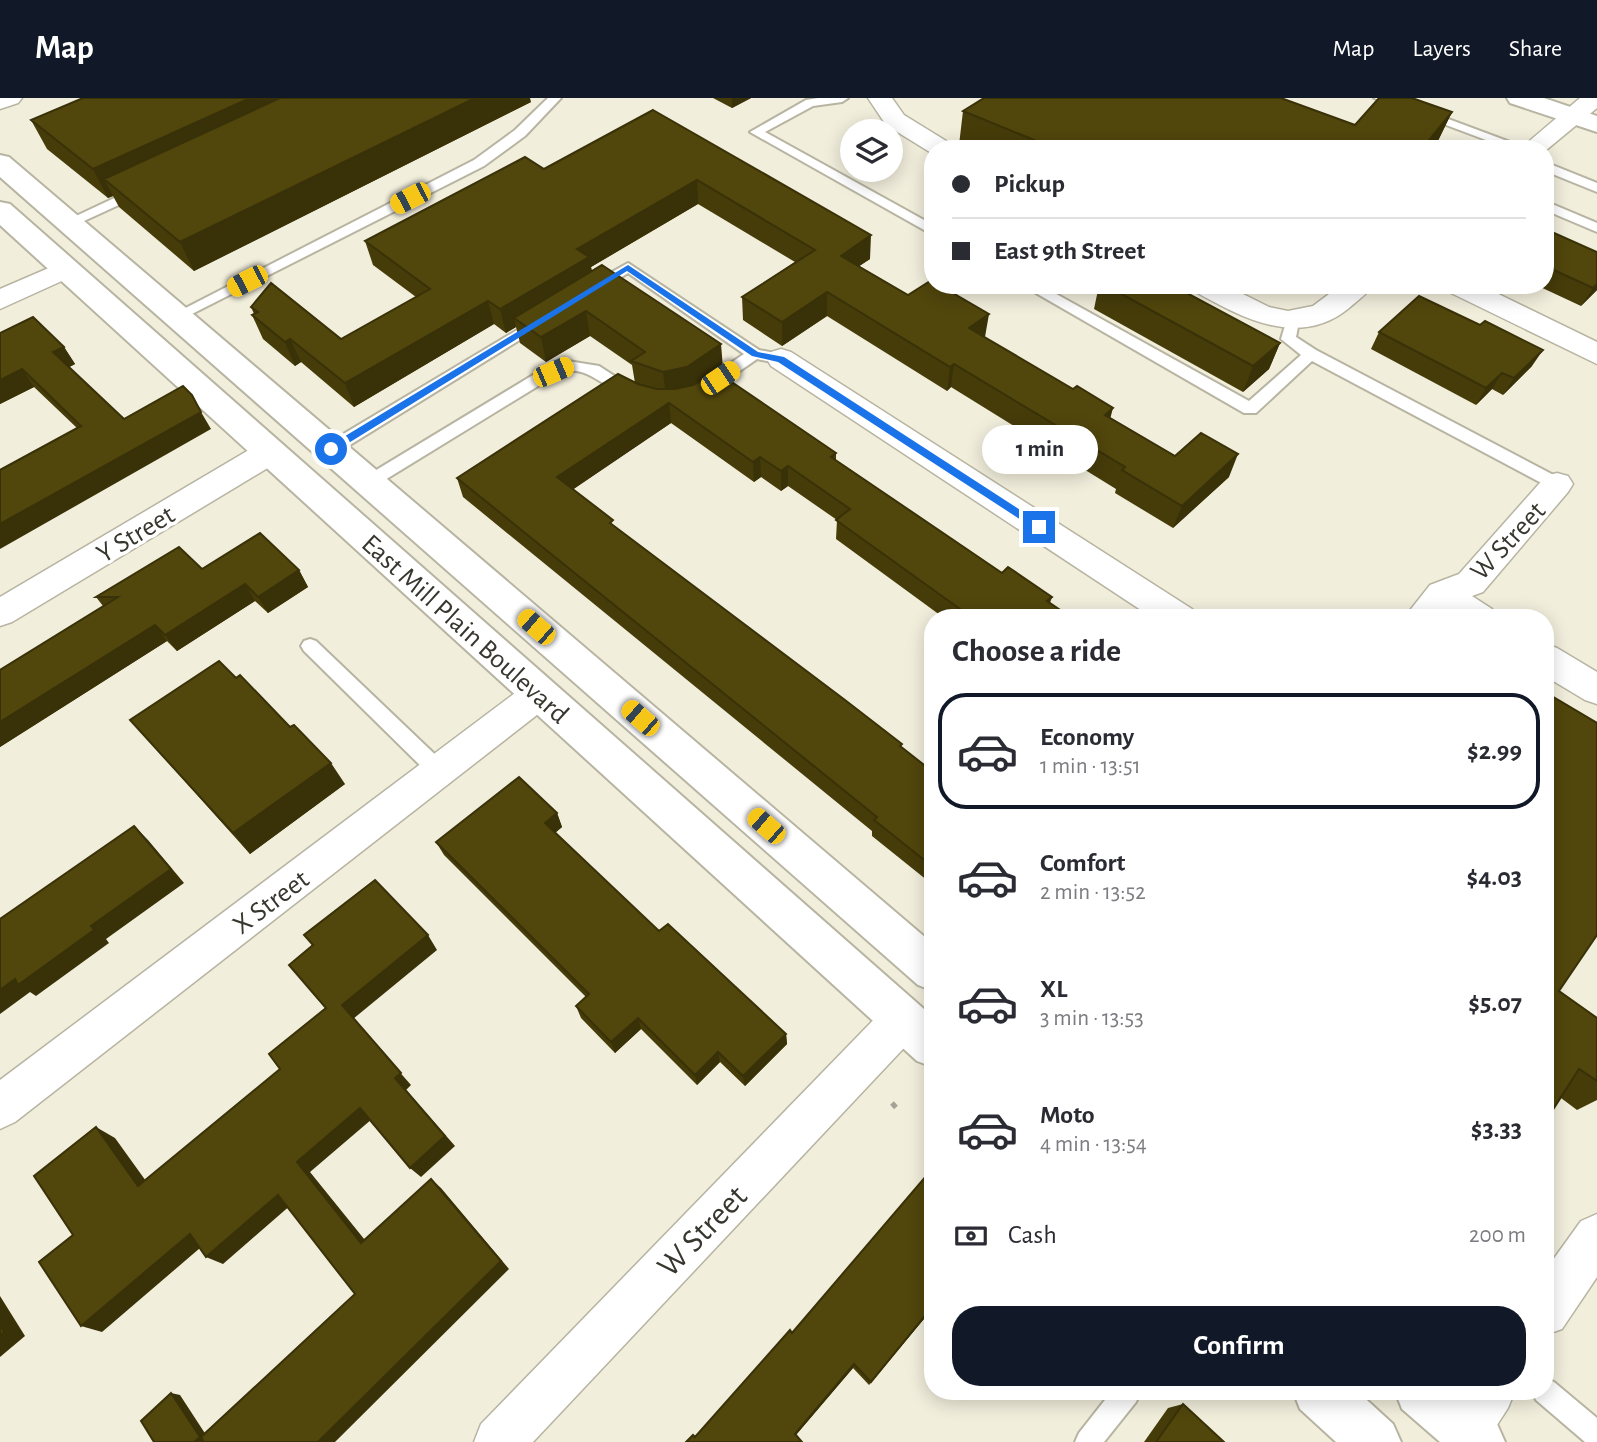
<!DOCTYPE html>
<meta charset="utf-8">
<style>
body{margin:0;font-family:"Alegreya Sans",sans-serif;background:#f2f2f3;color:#2b2b33;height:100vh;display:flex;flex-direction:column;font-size:26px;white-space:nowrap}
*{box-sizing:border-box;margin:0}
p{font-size:23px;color:#7c7c81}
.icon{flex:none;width:38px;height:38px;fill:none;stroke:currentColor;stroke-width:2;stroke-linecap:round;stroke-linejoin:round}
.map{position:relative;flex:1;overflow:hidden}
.sheet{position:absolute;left:924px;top:511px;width:630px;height:791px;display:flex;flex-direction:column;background:#fff;border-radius:28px;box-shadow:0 4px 18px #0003}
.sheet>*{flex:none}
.hud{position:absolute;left:924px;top:42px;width:630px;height:154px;border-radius:28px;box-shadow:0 4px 18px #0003;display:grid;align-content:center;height:154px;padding:0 28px;background:#fff}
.buttons{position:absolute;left:840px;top:21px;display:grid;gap:14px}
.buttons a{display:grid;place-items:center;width:63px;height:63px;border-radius:50%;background:#fff;box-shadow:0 4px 18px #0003;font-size:35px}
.end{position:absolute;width:32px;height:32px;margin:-16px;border:9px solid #1a73e8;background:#fff;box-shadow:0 0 0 4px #fff}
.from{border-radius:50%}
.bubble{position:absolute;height:49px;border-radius:24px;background:#fff;box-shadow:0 4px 18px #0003;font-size:23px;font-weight:600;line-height:49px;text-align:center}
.car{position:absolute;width:21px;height:42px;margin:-21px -10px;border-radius:9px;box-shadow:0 0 5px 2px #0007;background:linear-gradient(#f5c518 24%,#345 0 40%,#f5c518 0 76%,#345 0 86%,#f5c518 0)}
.hud b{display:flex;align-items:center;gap:24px;height:66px;font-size:26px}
.hud b+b{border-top:2px solid #e1e1e2}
.hud i{width:18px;height:18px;background:#2b2b33}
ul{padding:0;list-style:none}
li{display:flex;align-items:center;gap:21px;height:116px;margin:0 14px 10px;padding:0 14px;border:4px solid transparent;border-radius:28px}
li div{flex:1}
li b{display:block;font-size:26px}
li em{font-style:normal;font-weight:600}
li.active{border-color:#111827}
li>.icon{width:63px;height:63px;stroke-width:1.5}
h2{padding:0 28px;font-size:32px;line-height:84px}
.pay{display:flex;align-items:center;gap:18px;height:77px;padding:0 28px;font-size:26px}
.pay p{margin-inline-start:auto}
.primary-button{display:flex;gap:14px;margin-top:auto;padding:14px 28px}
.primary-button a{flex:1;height:80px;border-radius:28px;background:#111827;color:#fff;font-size:28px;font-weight:600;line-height:80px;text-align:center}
header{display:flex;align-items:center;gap:42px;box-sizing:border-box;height:98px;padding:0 35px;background:#111827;color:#fff}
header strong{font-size:33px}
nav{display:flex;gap:38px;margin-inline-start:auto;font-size:24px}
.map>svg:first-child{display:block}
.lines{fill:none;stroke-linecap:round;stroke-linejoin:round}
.lane-casing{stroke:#b8b4a2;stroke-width:4}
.street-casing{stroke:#b8b4a2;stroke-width:3}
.secondary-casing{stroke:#b8b4a2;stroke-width:4}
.path{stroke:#a6a396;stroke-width:5;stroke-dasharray:6 6;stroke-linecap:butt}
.lane{fill:#fff;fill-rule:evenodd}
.street{fill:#fff;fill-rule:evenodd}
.secondary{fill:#fff;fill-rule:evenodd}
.wall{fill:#463c0a}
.shaded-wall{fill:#393108}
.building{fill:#51460c;stroke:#393108;stroke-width:2}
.route{fill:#1a73e8}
.labels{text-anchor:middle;stroke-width:7;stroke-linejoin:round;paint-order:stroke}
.street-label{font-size:28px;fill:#37362f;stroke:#fff}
.near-street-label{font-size:33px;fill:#37362f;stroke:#fff}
</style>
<header>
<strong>Map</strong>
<nav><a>Map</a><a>Layers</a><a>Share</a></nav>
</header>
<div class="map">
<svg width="1597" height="1344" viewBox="0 0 1597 1344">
<rect width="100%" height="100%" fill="#f2eedc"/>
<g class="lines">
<defs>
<path id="lane" d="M548,0H561L525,38L484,68L182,221L177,223L170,218L474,62L515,32Z
M818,0H848L842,4L813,8L765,34L933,127V137L750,34L806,2Z
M1374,0H1392L1529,51H1510Z
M1545,64L1597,85V94L1545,73Z
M140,88L147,92L145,95L73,128L68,129L61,125Z
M1545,103L1597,125V134L1545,112Z
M628,165L759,252L786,257L789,261L781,266L757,261L708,295H698L695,291L698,287L744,256L628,175L599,193H589L587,190L589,187Z
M1022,187H1040L1249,303L1301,257L1281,241L1287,221H1297L1299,224L1296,239L1316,252L1563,382L1565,386L1557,392L1551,390L1312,263L1256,315H1244Z
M539,219L546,224L544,227L337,355H325L323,351L325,347Z
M568,263L599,268L639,294L636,298C617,303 594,270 569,273C561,274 551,281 543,285L375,388H363L361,384L363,380L533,277Z
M310,541L316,543L446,667L449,673L446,679L439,681L432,679L304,553L301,548L304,543Z
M1545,1280L1554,1284L1597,1320V1344H1585L1536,1302L1532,1293H1545Z
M1112,1293L1140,1295L1136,1304L1104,1344H1075L1079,1335Z"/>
<path id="street" d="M0,0H22L18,5L0,11Z
M868,0H892L904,17L951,46L954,51H933V56L886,27Z
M1580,0H1597V10L1545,53L1520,51Z
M65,163L75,165L79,171L75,177L0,211V191Z
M1190,187H1225L1269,209L1288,213L1313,208L1341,187H1373C1367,196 1357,203 1349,210C1299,251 1242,220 1194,193Z
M1443,187H1480L1597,244V266L1447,193Z
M781,251L791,254L1192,511L1197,520H1153L771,268L767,261L771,254Z
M270,343L281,346L285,354L281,362L12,524L0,528V499L259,346Z
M1557,375L1568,378L1573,386L1568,394L1483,494L1472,498L1492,511L1497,520H1453L1445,515L1441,520H1404L1430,487L1459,476L1546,378Z
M1545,546L1557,550L1597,574V606L1585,602L1545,578Z
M539,582L551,586L557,596L551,606L15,1024L0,1031V982L527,586Z
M903,901L918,907L924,921L918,935L533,1344H474L481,1326L888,907Z
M1597,1116V1179L1562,1231L1545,1237V1173L1581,1123Z
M1462,1293H1515L1508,1310L1486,1344H1445L1440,1332L1448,1315Z"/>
<path id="secondary" d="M1507,0H1544L1597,18V34L1510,5Z
M0,57L9,59L933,846V893L918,887L0,79Z
M0,104L10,106L933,919V969L917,963L0,127Z
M1293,1293H1357L1393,1326L1401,1344H1336L1300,1311Z
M1395,1293H1459L1497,1326L1505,1344H1440L1402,1311Z"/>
</defs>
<use href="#lane" class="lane-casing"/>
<use href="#street" class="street-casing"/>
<use href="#secondary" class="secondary-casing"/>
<path class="path" d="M892,1005L899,1013"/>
<use href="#lane" class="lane"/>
<use href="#street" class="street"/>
<use href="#secondary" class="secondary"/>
</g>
<path class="wall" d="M713,0H751L732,10Z
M531,4L194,173L119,109L113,98L108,100L47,51L31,22Z
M653,12L870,161L859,168L908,197L985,239L1111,320L1175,358L1229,379L1173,430L1115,395L1116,391L951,289L947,293L827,218L782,248L743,222L742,199L795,164L698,106L591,169L592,173L723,270L717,274L836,355V362L1002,475L1052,499L1050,505L1072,520H944L836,441L837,422L788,388L781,393L761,379L754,384L671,325L573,391L614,428L933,674V787L872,738V733L463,399L457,380L635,285L632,267L590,238L546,264L520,245L516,229L506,235L494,226L354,309L301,264L295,268L263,241L252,217L254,216L251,209L341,241L416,199L373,167L365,143L544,71Z
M963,13L1355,27L1452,14L1434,51H967L959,47Z
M1545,131L1597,192L1581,208L1536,187H1545Z
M1099,187H1172L1280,245L1269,271L1243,294L1094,211Z
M1379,234L1532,268L1503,297L1492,291L1476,307L1371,251Z
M0,235L64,249L75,266L69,269L124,321L211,331L77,330L34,289L0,306Z
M202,471L299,472L308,489L268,515L255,503L177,553L167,543L0,649V572L103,508L96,499Z
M933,535V560L927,555L930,537Z
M130,622L345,686L250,756Z
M557,715L562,729L555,735L659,833L786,936L787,946L745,988L720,964L697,987L641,931L615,955L581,920L576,908L586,899L444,757L436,744Z
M1559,893L1597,920V1002L1577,1012L1561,1000Z
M933,1210L869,1287L853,1270L796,1337L695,1339L792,1235Z
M1183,1306L1224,1344H1144L1168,1310Z"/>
<path class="shaded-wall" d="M250,0H323L104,81L113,98L108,100L93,71Z
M475,0H530L531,4L194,173L180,144Z
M732,0H751L732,10Z
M1452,14L1434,51H1421Z
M697,82L698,106L591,169L593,183L514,220L516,229L506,235L500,211L577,151Z
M871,137L870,161L840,181L841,158Z
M1597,186V192L1581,208L1593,190Z
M827,194V218L782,248V224Z
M488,203L494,226L354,309L345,285Z
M586,213L590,238L546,264L541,239Z
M989,216L985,239L969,230Z
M290,241L301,264L295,268L285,244Z
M1280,245L1269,271L1243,294L1253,268Z
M721,246L723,270L689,293L666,298L663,274Z
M64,249L75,266L64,272L53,254Z
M1543,252L1532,268L1503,297L1514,280Z
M954,266L951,289L947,293L950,269Z
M22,271L34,289L0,306V282Z
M1502,275L1492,291L1476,307L1486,290Z
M669,305L671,325L562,399L557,379Z
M1113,310L1107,333L1105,317Z
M201,314L211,331L0,451V426Z
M1238,356L1229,379L1173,430L1182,408Z
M760,359L761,379L754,384L753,364Z
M788,368V388L781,393V373Z
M299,472L308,489L268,515L258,499Z
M245,486L255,503L177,553L165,537Z
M155,527L167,543L0,649V624Z
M331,665L345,686L250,756L233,735Z
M557,715L562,729L550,739L545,725Z
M134,728L148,742L184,785L106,841L109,845L36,898L30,894L0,916V892L91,828Z
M428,837L437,852L353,921L411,987L406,992L455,1048L421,1079L410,1070L342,907Z
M638,920L641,931L615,955L611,944Z
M786,936L787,946L745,988L743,978Z
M718,954L720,964L697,987L695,977Z
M360,1010L372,1021L310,1074L373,1152L361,1145L297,1064Z
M96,1029L115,1040L156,1097L138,1088Z
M431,1081L441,1090L509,1171L335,1344H318Z
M278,1097L292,1106L223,1166L206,1159Z
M190,1136L207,1144L102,1234L81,1228Z
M0,1198L25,1238L0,1259Z
M933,1208V1210L869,1287L871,1284Z
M854,1266L853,1270L795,1338V1336Z
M171,1295L180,1297L208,1340L204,1344H194Z"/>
<path class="building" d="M83,0H250L93,71L31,22Z
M280,0H475L180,144L104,81Z
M984,0H1281L1355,27L1379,0H1412L1452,14L1422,51H1056L963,13Z
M653,12L871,137L841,158L908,197L930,183L933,184V187H939L989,216L969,230L1073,291L1077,288L1113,310L1105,317L1175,358L1201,335L1238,356L1182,408L1122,372L1125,369L954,266L950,269L827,194L782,224L742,199L815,152L697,82L577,151L589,159L500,211L488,203L345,285L290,241L285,244L252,217L258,214L251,209L271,185L341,241L430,191L365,143L525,59L544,71Z
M1545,131L1597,154V186L1593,190L1545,168Z
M602,167L721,246L687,269L663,274L631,263L645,254L586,213L541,239L514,220Z
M1105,187H1172L1280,245L1253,268Z
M1419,198L1480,227L1485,223L1543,252L1514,280L1502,275L1486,290L1379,234Z
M33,219L64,249L53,254L124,321L183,288L192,297L201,314L0,426V372L81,328L22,271L0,282V235Z
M717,274L836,355L831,359L1002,475L1008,469L1052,499L1047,503L1072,520H950L960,511L836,422L850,411L788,368L781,373L760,359L753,364L669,305L557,379L613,422L610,425L845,602L902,646L900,648L933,674V769L874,722L877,719L457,380L618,276L638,286L657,291H675L693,287Z
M260,435L299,472L258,499L245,486L165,537L155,527L0,624V572L118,499H96L179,449L202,471Z
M219,563L236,580L240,577L290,629L294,627L331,665L233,735L130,622Z
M1545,594L1597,625V837L1559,893L1597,920V983L1579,971L1545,1024Z
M519,679L557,715L545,725L659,833L668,826L786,936L743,978L718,954L695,977L638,920L611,944L576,908L589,896L436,744Z
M134,728L171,771L91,828L94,832L18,887L15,881L0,892V821Z
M375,782L428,837L342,907L401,975L395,980L445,1038L410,1070L360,1010L297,1064L361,1145L431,1081L501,1163L318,1344H204L201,1339L355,1196L278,1097L206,1159L190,1136L81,1228L39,1164L73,1137L34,1078L96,1029L138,1088L280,971L269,956L326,910L289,867L313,847L304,837Z
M933,1070V1208L871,1284L854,1266L795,1336L802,1344H686L693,1337L695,1339L790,1232L792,1235Z
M0,1226L4,1234L0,1237Z
M171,1295L200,1339L194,1344H154L141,1323Z
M1183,1306L1224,1344H1156Z"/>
<path class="route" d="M628,167L758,254L784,259L1042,426V431H1035L778,264L752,258L627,173L334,354H327V349Z"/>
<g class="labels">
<g class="street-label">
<text transform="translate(135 435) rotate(-31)" y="10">Y Street</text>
<text transform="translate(1507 442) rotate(-47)" y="10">W Street</text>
<text transform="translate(466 530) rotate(42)" y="10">East Mill Plain Boulevard</text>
<text transform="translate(270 803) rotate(-37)" y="10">X Street</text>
</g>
<g class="near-street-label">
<text transform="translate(701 1132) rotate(-46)" y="12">W Street</text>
</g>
</g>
</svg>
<div class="buttons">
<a><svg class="icon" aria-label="layers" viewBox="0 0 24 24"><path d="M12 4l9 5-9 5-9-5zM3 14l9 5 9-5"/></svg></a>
</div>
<i class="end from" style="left:331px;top:351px"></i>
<i class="end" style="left:1039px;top:429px"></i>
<div class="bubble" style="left:982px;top:327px;width:116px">1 min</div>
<i class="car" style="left:410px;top:100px;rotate:243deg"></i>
<i class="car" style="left:247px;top:183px;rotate:243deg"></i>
<i class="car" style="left:553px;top:274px;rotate:67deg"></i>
<i class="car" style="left:720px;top:280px;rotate:56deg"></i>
<i class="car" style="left:536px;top:529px;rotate:311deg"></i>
<i class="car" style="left:640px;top:620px;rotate:311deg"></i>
<i class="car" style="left:766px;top:728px;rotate:311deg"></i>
<div class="hud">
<b><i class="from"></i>Pickup</b>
<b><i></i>East 9th Street</b>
</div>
<section class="sheet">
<h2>Choose a ride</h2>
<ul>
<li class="active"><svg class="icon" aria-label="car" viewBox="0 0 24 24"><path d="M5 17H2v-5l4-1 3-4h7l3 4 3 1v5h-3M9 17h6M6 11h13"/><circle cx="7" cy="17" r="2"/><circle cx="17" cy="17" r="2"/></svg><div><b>Economy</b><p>1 min · 13:51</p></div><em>$2.99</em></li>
<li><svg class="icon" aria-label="car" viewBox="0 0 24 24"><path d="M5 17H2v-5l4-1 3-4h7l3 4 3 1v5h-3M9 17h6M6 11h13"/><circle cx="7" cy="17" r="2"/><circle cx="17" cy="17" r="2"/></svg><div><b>Comfort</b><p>2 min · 13:52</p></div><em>$4.03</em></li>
<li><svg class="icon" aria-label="car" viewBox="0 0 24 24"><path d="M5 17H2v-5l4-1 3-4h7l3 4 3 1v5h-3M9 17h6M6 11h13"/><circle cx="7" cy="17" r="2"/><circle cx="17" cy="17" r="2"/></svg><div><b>XL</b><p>3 min · 13:53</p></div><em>$5.07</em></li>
<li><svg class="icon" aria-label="car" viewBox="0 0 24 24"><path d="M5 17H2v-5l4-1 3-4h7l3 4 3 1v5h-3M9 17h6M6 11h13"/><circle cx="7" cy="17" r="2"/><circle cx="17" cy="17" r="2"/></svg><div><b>Moto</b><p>4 min · 13:54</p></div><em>$3.33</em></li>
</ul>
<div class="pay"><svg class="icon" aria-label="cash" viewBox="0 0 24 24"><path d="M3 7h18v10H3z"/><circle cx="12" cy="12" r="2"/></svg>Cash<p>200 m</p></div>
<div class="primary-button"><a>Confirm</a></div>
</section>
</div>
